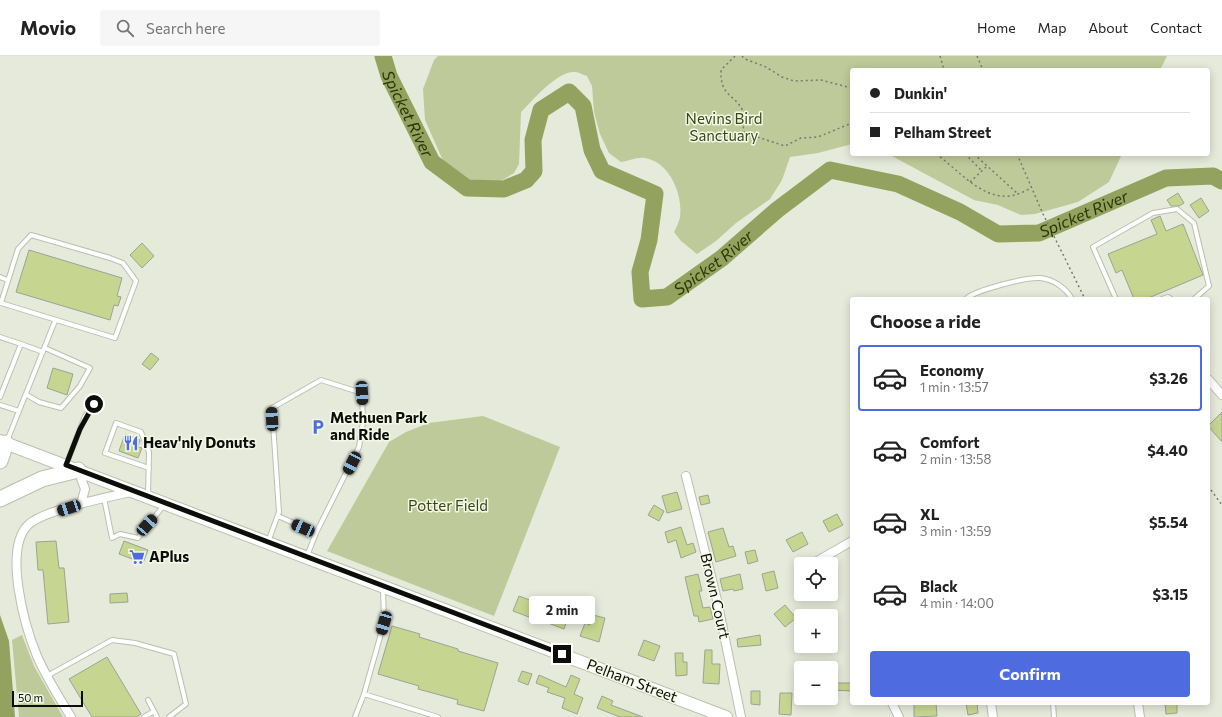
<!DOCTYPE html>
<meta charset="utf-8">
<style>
body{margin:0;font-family:Commissioner,sans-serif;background:#f6f6f6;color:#222;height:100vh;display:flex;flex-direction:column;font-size:15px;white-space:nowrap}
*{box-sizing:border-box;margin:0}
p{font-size:13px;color:#767676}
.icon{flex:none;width:22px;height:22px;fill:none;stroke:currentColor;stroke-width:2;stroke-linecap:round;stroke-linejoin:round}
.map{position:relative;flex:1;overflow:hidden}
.sheet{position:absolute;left:850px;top:241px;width:360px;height:408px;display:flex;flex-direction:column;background:#fff;border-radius:4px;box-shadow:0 2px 10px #0003}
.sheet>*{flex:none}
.banner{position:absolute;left:850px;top:12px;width:360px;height:88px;border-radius:4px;box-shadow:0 2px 10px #0003;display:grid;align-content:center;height:88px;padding:0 20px;background:#fff}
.controls{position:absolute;left:794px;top:501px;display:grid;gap:8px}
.controls a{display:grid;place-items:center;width:44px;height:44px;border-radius:4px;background:#fff;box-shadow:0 2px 10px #0003;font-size:20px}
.scale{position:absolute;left:12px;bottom:10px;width:71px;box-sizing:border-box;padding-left:4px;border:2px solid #0d0e09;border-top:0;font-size:11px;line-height:14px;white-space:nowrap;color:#0d0e09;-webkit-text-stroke:3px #f3f8e7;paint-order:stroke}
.end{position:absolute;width:18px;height:18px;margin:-9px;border:5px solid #0d0e09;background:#fff;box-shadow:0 0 0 2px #fff}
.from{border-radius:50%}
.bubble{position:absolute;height:28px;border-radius:4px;background:#fff;box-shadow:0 2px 10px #0003;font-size:13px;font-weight:700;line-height:28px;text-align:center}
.car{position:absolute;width:12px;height:24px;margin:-12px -6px;border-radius:5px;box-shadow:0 0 3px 1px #0007;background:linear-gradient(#222 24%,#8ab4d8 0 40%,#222 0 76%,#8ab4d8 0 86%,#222 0)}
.banner b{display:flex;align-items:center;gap:14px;height:38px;font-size:15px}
.banner b+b{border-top:1px solid #e0e0e0}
.banner i{width:10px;height:10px;background:#222}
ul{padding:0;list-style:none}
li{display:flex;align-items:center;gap:12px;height:66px;margin:0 8px 6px;padding:0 12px;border:2px solid transparent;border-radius:4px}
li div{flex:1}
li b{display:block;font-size:15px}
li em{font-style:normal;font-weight:700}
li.on{border-color:#4e6ce0}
li>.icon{width:36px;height:36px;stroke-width:1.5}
h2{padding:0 20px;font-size:18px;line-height:48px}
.cta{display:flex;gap:8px;margin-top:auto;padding:8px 20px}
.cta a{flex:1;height:46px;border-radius:4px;background:#4e6ce0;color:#fff;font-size:16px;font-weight:700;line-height:46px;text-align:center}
header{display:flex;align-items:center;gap:24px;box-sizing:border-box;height:56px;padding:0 20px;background:#fff;border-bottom:1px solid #e0e0e0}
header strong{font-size:19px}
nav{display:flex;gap:22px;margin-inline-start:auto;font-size:14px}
.search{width:280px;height:36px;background:#f6f6f6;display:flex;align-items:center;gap:10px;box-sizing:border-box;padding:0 14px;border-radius:4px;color:#767676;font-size:15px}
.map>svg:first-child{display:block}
.green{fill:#beca9a}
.water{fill:#93a25f}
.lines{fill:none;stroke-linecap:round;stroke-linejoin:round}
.river{stroke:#93a25f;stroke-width:17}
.building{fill:#c6d691;stroke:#9ea293}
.service-casing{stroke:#bbbfaf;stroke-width:6}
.minor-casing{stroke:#bbbfaf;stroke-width:10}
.secondary-casing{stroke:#bbbfaf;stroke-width:14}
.motorway-casing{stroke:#bbbfaf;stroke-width:17}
.path{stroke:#787a70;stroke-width:1.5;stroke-dasharray:2 3;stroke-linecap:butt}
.service{stroke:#fff;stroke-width:4}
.minor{stroke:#fff;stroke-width:8}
.secondary{stroke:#fff;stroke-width:12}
.motorway{stroke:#fff;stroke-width:15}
.route{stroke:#0d0e09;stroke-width:5}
.labels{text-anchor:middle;stroke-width:3;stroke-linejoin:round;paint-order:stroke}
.park-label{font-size:15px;fill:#3b4512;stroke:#f3f8e7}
.poi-label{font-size:15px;font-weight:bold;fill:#0d0e09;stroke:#f3f8e7;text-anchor:start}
.street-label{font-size:15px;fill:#0d0e09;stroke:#f3f8e7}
.water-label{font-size:16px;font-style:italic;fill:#2c3500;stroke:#f3f8e7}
</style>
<header>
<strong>Movio</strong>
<div class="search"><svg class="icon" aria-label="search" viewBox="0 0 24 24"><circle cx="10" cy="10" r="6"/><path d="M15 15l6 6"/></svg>Search here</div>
<nav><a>Home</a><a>Map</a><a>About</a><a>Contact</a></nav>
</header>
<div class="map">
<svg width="1222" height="661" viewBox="0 0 1222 661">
<rect width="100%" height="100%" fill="#e6eada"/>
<path class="green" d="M438,0H1167L1160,14H852V88L818,97L790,101L782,124L770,143L736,167L716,185L697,198L681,185L674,176C676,172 679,166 680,161C683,139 670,106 645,102C638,101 628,105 621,106L609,97L600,78L594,56L592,30L587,20C583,19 579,16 575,16C558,14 532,45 521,56L519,108L514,117L499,126L478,127L459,121L445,109L425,64L423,33L434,4Z
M888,98H1122L1109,126L1078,146L1035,158L1021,159L998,149L974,144Z
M483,360L560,391L494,560L327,495L389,386L406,376L429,367Z
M22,579L34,610L63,661H19L12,584Z"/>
<path class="water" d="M0,559L9,585L15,661H0Z"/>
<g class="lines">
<path class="river" id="s1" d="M383,0L389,20L432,106L467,132L504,133L526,124L534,115L533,84L541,54L569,36L583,50L592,94L602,115L655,138L649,184L640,216L642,243L667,241L722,202L777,154L830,114L898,128L960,156L998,178L1039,177L1166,122L1213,120L1222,125"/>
</g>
<path class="building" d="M1178,137L1184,147L1179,150H1171L1167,144Z
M1201,142L1209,155L1199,162L1190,149Z
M1160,160L1166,175L1183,168L1203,219L1146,243H1134L1122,214L1116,217L1108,198L1157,178L1151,164Z
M142,187L154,200L142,212L130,199Z
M29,194L122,222L117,240L121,241L118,250L114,249L110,264L16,236Z
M151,297L159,303L150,314L142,308Z
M53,312L73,318L67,339L47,332Z
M1222,356V386L1208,370Z
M125,378L140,384L138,391L142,392L138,402L119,395Z
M677,436L682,453L667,457L662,440Z
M708,439L710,447L701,449L699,441Z
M654,449L664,455L659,465L648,459Z
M837,458L843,469L829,476L823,465Z
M681,471L687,489L693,487L696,496L681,502L676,484L668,487L665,476Z
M723,472L729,491L733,490L736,500L716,506L708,476Z
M802,476L808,488L793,496L786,484Z
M56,485L59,512H64L69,566L48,568L43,514H38L36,486Z
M124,485L148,494L143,507L119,498Z
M755,494L758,505L748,508L745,496Z
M774,515L778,532L766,535L762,518Z
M698,518L702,535H699L703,552L710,551L713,563L699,566L698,560H694L685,521Z
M740,518L743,533L734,535L733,533L723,535L720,523Z
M127,537L128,546L110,547V538Z
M519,540L535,546L529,561L513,555Z
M785,549L796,562L785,571L774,558Z
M553,553L569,559L564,573L548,567Z
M593,559L605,562L599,586L580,580L585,567L590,569Z
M392,570L420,578L419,581L458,593V595L498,607L484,655L457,648L458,644L418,633L419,630L378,618Z
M760,579L761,589L738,591L737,583Z
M644,584L660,590L654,605L638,599Z
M705,594H712V608H720L719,628L703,627Z
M675,597H683V606H687V619L676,620Z
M107,601L141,658L136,661H92L69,623Z
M522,615L532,618L528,629L518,625Z
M539,619L566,631L571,619L580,623L574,638L583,642L577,658L562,652L565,642L547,636L549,632L536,627Z
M831,627H852V635L831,634Z
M751,635H760V649L751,648Z
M780,637H792L791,659L779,658Z
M602,640L613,645L611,649L643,661H620L597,652Z
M914,647H936L937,660L914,661Z
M966,647H977L978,657L968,659Z
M1165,647H1177V657L1166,658Z"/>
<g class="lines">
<defs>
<path id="service" d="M0,221L8,224
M966,243C975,234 1027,221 1040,222C1053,223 1066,232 1072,243
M1116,243L1093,191L1153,157L1177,153L1194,167L1209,230L1194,243
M1162,243L1168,241L1171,243
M0,246L1,247L115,282L136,225L123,207L110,202L31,179L18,193L1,247
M0,281L21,288L0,341
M21,288L43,296
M27,339L39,346L61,352L80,330L90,312L45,292
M0,349L19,355
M7,385L55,265
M66,409L85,360L100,342
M148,440L149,396L141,376L116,367L105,397L149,412
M104,442L112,482L120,478L138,482L164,449
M278,460L316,477
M268,486L279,456L272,352L321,324L362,337L363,366L359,391L316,477L307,500
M47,620L112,584L135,587L174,598L186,648L169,661
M364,638L438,661
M148,644L157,661
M1053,647L1054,661
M144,661L154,655
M355,661L364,638L384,567L383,532"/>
<path id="minor" d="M1208,323L1222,339
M78,414L85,433L81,448
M686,420L717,544L741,661
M826,500L828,508
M812,508L852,485
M831,517V528
M892,647L899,661
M991,647L993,661
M1138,647L1140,661
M71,661C59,641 46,621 37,600C25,571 3,494 28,469C43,454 108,441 131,436"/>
<path id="secondary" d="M0,385L726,661"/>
<path id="motorway" d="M0,405L6,387
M0,443L42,423L78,414"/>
</defs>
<use href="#service" class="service-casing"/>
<use href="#minor" class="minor-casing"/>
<use href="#secondary" class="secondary-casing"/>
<use href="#motorway" class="motorway-casing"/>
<path class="path" d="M735,0L721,14C720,41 734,37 743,55L740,60L745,77L785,90L801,82L818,81L852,67
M742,0L745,3L766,11L782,21L794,25L821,24L852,32
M940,0L944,14
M977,0L983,14
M936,98C958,113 980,143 1010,140C1018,139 1025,135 1031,132
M965,98L981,114
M974,98L1018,138
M1017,98L1043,158L1085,243
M970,126L986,111
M1208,430L1222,449"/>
<use href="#service" class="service"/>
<use href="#minor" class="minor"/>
<use href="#secondary" class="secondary"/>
<use href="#motorway" class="motorway"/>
</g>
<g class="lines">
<path class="route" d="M94,348L80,373L66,409L562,598"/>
</g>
<defs>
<symbol id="parking-bare" viewBox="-9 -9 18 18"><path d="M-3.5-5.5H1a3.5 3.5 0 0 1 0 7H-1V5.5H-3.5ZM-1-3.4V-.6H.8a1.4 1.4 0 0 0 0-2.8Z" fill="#4e6ce0" stroke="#f3f8e7" stroke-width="2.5" paint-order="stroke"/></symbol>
<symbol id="restaurant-bare" viewBox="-9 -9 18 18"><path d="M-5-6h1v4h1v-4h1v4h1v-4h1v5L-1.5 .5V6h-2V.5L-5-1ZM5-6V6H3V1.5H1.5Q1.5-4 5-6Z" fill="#4e6ce0" stroke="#f3f8e7" stroke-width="2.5" paint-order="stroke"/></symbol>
<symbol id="supermarket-bare" viewBox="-9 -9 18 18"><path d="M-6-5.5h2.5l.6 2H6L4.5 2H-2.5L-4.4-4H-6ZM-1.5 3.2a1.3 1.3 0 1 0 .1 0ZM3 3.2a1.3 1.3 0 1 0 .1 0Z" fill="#4e6ce0" stroke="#f3f8e7" stroke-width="2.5" paint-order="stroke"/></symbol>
</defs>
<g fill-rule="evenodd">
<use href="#parking-bare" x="307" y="360" width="22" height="22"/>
<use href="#restaurant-bare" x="120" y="376" width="22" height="22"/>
<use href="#supermarket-bare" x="126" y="490" width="22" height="22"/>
</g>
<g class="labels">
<g class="park-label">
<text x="724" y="68">Nevins Bird<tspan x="724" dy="17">Sanctuary</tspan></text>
<text x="448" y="455">Potter Field</text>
</g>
<g class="poi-label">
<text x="330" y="367">Methuen Park<tspan x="330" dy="17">and Ride</tspan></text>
<text x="143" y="392">Heav'nly Donuts</text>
<text x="149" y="506">APlus</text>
</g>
<g class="street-label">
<text transform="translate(715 540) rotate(77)" y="5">Brown Court</text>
<text transform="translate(632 625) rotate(21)" y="5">Pelham Street</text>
</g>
<g class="water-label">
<text dy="6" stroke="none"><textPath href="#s1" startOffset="63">Spicket River</textPath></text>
<text dy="6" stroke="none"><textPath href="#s1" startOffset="1084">Spicket River</textPath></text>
<text dy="6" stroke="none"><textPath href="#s1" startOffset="664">Spicket River</textPath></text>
</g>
</g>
</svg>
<div class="controls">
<a><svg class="icon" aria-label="locate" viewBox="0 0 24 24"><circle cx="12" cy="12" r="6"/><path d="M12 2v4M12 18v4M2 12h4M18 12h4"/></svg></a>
<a>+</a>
<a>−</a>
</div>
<div class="scale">50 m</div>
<i class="end from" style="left:94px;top:348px"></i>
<i class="end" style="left:562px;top:598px"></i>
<div class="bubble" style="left:529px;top:540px;width:66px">2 min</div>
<i class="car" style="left:362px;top:337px;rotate:177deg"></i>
<i class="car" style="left:272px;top:363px;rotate:357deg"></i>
<i class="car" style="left:352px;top:407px;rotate:207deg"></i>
<i class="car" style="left:69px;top:452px;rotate:252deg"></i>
<i class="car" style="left:147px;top:469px;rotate:42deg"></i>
<i class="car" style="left:303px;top:472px;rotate:294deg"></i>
<i class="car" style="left:384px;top:567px;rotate:196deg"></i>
<div class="banner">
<b><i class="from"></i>Dunkin'</b>
<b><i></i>Pelham Street</b>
</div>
<section class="sheet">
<h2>Choose a ride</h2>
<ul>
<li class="on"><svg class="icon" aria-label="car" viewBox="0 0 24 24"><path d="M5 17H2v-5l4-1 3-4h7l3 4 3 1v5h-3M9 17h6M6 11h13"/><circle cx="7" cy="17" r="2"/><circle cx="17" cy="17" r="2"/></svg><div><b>Economy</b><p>1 min · 13:57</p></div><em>$3.26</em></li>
<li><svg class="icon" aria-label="car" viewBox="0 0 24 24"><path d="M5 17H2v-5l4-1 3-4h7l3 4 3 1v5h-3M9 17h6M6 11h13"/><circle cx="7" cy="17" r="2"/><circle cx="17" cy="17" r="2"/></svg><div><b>Comfort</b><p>2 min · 13:58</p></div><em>$4.40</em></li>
<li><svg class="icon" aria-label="car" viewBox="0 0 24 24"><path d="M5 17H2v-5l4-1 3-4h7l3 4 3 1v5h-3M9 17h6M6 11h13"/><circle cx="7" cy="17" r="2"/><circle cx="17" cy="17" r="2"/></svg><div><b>XL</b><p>3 min · 13:59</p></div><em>$5.54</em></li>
<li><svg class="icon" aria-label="car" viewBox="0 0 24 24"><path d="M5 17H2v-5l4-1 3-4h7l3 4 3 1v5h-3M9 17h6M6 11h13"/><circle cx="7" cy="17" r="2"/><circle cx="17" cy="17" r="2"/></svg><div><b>Black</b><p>4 min · 14:00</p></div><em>$3.15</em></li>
</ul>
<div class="cta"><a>Confirm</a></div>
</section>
</div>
